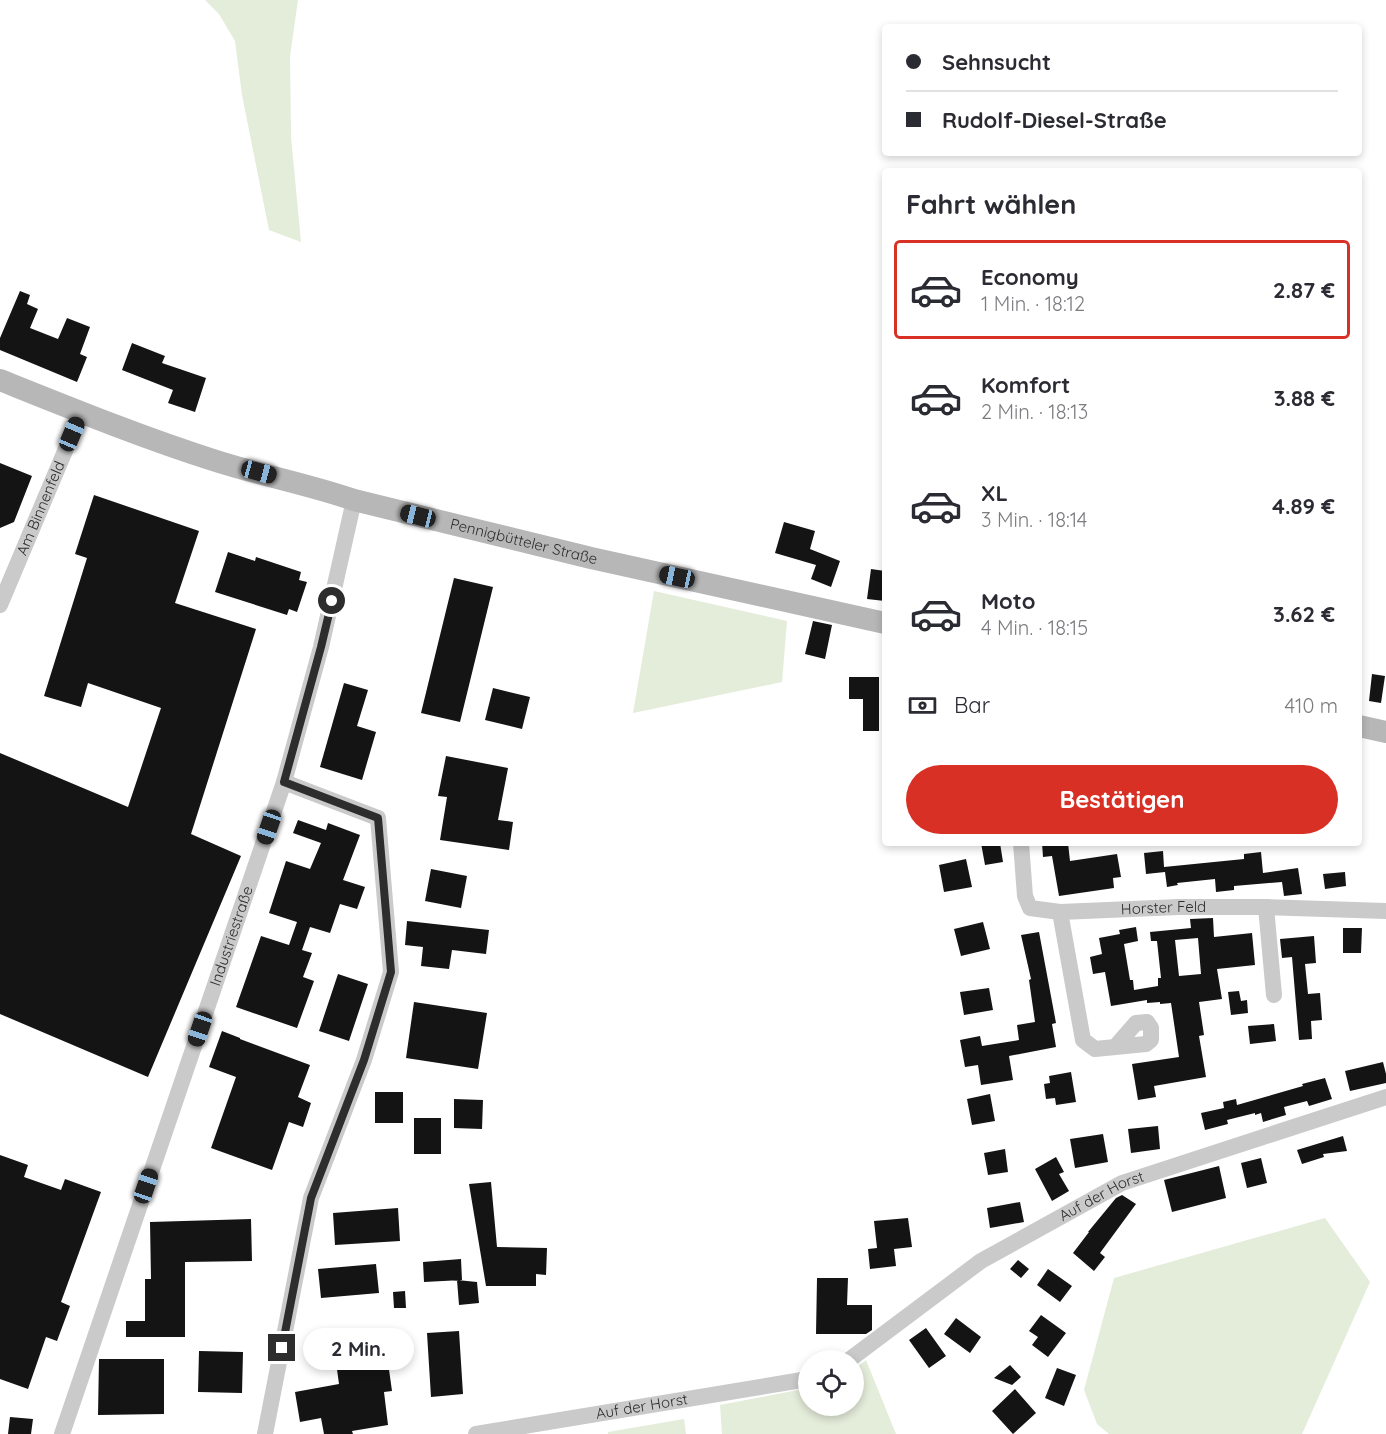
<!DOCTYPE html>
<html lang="de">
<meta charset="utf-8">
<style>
body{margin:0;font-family:Quicksand,sans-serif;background:#f2f2f3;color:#2b2b33;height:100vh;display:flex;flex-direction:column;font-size:22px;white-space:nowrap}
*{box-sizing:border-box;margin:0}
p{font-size:20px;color:#7c7c81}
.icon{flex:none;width:33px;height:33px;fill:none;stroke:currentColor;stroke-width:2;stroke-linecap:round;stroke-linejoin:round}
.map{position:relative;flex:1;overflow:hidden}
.drawer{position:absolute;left:882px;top:168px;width:480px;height:678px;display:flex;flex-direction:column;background:#fff;border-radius:6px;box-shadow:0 3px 9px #0003}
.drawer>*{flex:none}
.top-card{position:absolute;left:882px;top:24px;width:480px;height:132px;border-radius:6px;box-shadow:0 3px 9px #0003;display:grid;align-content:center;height:132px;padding:0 24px;background:#fff}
.fabs{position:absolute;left:798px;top:1350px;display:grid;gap:12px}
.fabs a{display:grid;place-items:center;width:66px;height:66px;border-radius:50%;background:#fff;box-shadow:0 3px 9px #0003;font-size:30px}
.end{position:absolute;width:27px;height:27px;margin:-14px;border:8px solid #2d2d2d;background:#fff;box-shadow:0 0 0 3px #fff}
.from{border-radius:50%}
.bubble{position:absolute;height:42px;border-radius:21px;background:#fff;box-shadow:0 3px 9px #0003;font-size:20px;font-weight:800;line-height:42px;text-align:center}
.car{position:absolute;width:18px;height:36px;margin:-18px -9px;border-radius:8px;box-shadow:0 0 4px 2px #0007;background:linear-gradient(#222 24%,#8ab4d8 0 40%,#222 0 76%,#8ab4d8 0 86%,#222 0)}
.top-card b{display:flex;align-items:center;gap:21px;height:57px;font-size:22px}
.top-card b+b{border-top:2px solid #e1e1e2}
.top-card i{width:15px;height:15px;background:#2b2b33}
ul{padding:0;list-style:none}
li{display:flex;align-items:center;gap:18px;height:99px;margin:0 12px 9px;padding:0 12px;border:3px solid transparent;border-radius:6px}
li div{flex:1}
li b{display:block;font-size:22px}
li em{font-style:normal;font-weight:800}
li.current{border-color:#d93025}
li>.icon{width:54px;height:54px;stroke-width:1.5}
h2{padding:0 24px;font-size:27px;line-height:72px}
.pay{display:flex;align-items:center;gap:15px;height:66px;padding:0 24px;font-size:22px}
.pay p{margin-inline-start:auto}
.primary-button{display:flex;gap:12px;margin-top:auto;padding:12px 24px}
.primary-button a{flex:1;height:69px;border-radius:36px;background:#d93025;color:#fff;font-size:24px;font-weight:800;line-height:69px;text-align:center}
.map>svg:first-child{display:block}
.green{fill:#e4ecda}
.building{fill:#141414;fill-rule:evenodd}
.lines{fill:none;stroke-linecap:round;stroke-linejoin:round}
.street{stroke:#cacaca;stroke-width:16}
.secondary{stroke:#b7b7b7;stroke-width:22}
.route{stroke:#2d2d2d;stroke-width:8}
.labels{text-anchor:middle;stroke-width:6;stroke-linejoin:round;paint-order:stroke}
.street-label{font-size:15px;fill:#2d2d2d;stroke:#fff}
</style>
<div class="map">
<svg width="1386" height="1434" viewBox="0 0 1386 1434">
<rect width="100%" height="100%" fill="#fff"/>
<path class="green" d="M205,0H298L290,56L291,137L301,242L269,230L242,95L235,41L219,14Z
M654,591L787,621L782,682L633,713Z
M1325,1218L1370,1282L1302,1434H1109L1097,1424L1084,1390L1114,1278Z
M866,1360L896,1434H722L720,1405L808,1388V1406H854V1369Z
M684,1419L686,1434H608V1432Z"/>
<path class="building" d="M20,291L30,295L27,304L38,309L30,328L58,339L67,318L90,327L80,354L87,357L77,382L0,350V338Z
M132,343L165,356L162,363L206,378L195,412L168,403L173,390L122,370Z
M0,463L32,476L14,522L0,528Z
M94,495L199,531L175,603L256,629L191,834L241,856L148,1077L0,1014V753L128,807L161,708L88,683L81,707L44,696L87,558L75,554Z
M784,522L815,531L810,549L840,561L831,587L811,579L816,565L775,553Z
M228,552L255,561L256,557L301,572L299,580L307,582L297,612L289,609L287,615L215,592Z
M871,569L885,571V601L867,599Z
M454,578L493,587L460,722L421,713Z
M813,621L832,625L825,659L805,654Z
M1372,674L1385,676L1381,703L1369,701Z
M849,677H879V731H863V699H849Z
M344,683L368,690L357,726L376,732L362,780L320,767Z
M493,688L530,697L522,729L485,720Z
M446,756L508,768L498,820L513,822L509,850L440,840L447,797L438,796Z
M298,820L326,830L328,823L360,835L343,880L365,887L357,909L340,904L330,933L310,927L302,950L312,953L303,977L314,981L297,1028L236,1007L261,936L289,945L297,922L269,913L286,861L310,869L321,843L293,833Z
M981,843H1000L1003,862L985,865Z
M1042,843H1068L1070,861L1117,854L1121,877L1113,878L1114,888L1059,896L1052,856L1043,857Z
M1163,851L1164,867L1244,859V854L1261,852L1263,873L1298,868L1302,894L1284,896L1282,882L1234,886V890L1216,892L1215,879L1177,883L1178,885L1167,887L1165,872L1146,874L1144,853Z
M966,859L972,887L944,892L939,865Z
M431,869L467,876L461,908L425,901Z
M1345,872L1346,886L1325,889L1323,874Z
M1213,918L1214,937L1252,933L1255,965L1217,969L1222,999L1199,1002L1204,1035L1199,1036L1206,1077L1154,1086L1156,1097L1138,1100L1132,1064L1179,1057L1171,1003L1160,1004V1002L1147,1003V1000L1111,1006L1105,972L1093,974L1090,957L1102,954L1099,938L1120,934L1119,930L1136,927L1138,941L1124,944L1130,980H1133L1134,990L1158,986V978H1161L1157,941H1151L1150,932L1191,928L1190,919ZM1198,938L1201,974L1179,976L1175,940Z
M407,921L489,930L486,954L452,950L449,969L421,966L423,947L405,945Z
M983,922L990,949L961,956L954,929Z
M1343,928H1362L1361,953H1343Z
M1039,932L1056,1023L1052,1024L1056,1047L1009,1056L1013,1080L981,1085L978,1065L965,1067L960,1040L980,1036L982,1046L1019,1040L1017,1025L1035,1022L1029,980L1031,979L1021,935Z
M1314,936L1316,963L1305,964L1308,994L1320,993L1322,1020L1311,1021L1312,1039L1299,1040L1292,957L1282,958L1280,939Z
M338,974L368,984L349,1041L319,1031Z
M989,988L993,1010L964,1015L960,992Z
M1239,991L1241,1001L1247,1000L1248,1013L1231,1015L1228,992Z
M414,1002L487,1013L478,1069L406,1058Z
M1274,1024L1276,1041L1250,1044L1248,1026Z
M222,1031L240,1038V1039L310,1065L298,1097L311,1103L303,1127L289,1122L272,1170L211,1148L236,1077L209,1067Z
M1383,1062L1386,1074V1083L1350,1091L1345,1071Z
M1071,1072L1076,1102L1056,1105L1055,1098L1046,1099L1044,1084L1050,1083L1049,1076Z
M1325,1078L1332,1099L1309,1106L1307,1101L1284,1107L1286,1115L1263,1122L1261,1113L1255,1115V1113L1227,1120L1228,1124L1205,1130L1201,1113L1224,1108L1223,1102L1236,1099L1237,1105L1303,1086L1302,1084Z
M375,1092H403V1123H375Z
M990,1094L995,1121L972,1125L967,1099Z
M454,1099L483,1100L482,1129L454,1128Z
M414,1118H441V1154H414Z
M1158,1126L1160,1149L1131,1153L1128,1129Z
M1103,1134L1108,1162L1075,1168L1070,1139Z
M1343,1136L1347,1151L1323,1154L1324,1157L1302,1164L1297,1150Z
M1005,1149L1008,1172L988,1175L984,1153Z
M0,1155L28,1165L24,1177L61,1190L65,1179L101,1192L61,1302L70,1306L57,1341L46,1337L28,1389L0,1379Z
M1056,1157L1064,1172L1059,1174L1069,1191L1052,1201L1035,1169Z
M1261,1158L1267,1183L1247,1188L1241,1163Z
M1219,1166L1226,1198L1172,1212L1164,1180Z
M491,1182L497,1247L547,1248L546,1275L536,1274V1286H486L469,1184Z
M1122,1195L1136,1204L1100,1253L1105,1257L1094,1271L1073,1253L1089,1232H1088L1116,1198Z
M1020,1202L1024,1222L990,1228L987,1208Z
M398,1208L400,1241L335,1245L333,1213Z
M908,1218L912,1247L894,1249L896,1266L870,1269L868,1249L877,1248L874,1221Z
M251,1219L252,1261L185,1262V1337H126V1321H145V1279H151L150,1222Z
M461,1259L462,1280L424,1282L423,1262Z
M1018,1260L1029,1269L1021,1278L1010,1269Z
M376,1264L379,1293L321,1298L318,1269Z
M1048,1269L1072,1286L1060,1302L1037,1285Z
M817,1278H848L847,1305H872V1330L866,1334H816Z
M457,1280L477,1282L479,1303L459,1305Z
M405,1291L406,1308H394L393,1292Z
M1041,1315L1066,1333L1048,1357L1032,1345L1038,1337L1029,1331Z
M956,1318L981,1337L970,1353L944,1334Z
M926,1328L946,1356L929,1368L909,1340Z
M459,1331L463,1394L431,1397L427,1333Z
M386,1348L392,1391L384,1392L388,1425L352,1431L353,1434H324L321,1418L300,1422L295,1392L339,1384L335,1355Z
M199,1351L243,1352L242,1393L198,1392Z
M99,1359H164V1414L98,1415Z
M1010,1365L1021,1377L1012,1385L994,1378Z
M1057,1368L1076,1375L1064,1406L1045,1398Z
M1015,1389L1036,1413L1013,1434L992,1411Z
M10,1417L33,1419L31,1434H8Z"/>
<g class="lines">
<g class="street">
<path id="s1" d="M0,605L81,413"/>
<path id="s2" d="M1021,843L1025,896L1030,908L1060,912L1179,907H1266L1386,911"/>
<path d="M1266,907L1274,995"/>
<path d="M1060,912L1083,1040L1095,1049L1146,1044L1151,1040V1028L1147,1022L1136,1023L1115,1047"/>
<path id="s3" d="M849,1360L981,1261L1122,1183L1386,1097"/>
<path id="s4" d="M62,1434L284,782L321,647L354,500"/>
<path d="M265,1434L311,1198L364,1060L391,972L378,818L284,782"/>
<path id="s5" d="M476,1434L808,1379"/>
</g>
<g class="secondary">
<path id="s6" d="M0,380C70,408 141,437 213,460C259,475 308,484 354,500L591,558L885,623"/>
<path d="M1359,726L1386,732"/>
</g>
</g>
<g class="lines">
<path class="route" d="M282,1348L311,1198L364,1060L391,972L378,818L284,782L321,647L332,601"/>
</g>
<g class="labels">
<g class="street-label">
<text dy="5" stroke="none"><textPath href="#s1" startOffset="105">Am Binnenfeld</textPath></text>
<text dy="5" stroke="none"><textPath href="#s6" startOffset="549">Pennigbütteler Straße</textPath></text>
<text dy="5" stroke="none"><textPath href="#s2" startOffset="200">Horster Feld</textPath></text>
<text dy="5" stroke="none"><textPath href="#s4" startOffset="526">Industriestraße</textPath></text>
<text dy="5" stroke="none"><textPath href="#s3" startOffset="302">Auf der Horst</textPath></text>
<text dy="5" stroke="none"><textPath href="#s5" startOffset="168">Auf der Horst</textPath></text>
</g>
</g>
</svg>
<div class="fabs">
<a><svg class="icon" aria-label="locate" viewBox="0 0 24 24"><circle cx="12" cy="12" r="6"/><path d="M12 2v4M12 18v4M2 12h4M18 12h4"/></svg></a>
</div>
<i class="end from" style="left:332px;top:601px"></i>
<i class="end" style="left:282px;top:1348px"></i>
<div class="bubble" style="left:303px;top:1328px;width:111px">2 Min.</div>
<i class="car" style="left:72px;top:434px;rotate:23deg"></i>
<i class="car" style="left:259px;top:472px;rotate:105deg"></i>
<i class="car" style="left:418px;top:516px;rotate:284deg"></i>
<i class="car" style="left:677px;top:577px;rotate:282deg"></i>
<i class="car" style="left:269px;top:827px;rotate:199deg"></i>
<i class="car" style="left:200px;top:1029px;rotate:199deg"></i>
<i class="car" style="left:146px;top:1186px;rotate:19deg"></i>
<div class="top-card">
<b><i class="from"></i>Sehnsucht</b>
<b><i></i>Rudolf-Diesel-Straße</b>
</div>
<section class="drawer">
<h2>Fahrt wählen</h2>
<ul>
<li class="current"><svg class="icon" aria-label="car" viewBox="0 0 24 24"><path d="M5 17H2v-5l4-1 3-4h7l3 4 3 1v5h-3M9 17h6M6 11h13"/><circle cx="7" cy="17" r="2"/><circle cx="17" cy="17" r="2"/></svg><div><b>Economy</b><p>1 Min. · 18:12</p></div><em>2.87 €</em></li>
<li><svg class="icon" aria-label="car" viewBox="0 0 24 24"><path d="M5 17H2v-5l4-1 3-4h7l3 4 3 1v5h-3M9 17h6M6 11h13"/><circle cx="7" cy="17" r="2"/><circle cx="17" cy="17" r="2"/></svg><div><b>Komfort</b><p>2 Min. · 18:13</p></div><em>3.88 €</em></li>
<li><svg class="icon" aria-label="car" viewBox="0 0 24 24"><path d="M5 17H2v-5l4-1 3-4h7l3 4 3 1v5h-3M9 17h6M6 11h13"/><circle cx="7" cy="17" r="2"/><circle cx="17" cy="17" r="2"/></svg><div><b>XL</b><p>3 Min. · 18:14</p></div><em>4.89 €</em></li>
<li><svg class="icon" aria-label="car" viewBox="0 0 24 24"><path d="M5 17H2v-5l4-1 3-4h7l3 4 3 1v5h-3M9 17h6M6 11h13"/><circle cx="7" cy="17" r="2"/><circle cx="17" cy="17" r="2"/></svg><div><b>Moto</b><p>4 Min. · 18:15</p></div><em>3.62 €</em></li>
</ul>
<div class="pay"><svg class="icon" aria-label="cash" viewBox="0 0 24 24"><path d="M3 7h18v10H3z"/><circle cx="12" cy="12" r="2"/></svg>Bar<p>410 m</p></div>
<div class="primary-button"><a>Bestätigen</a></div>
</section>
</div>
